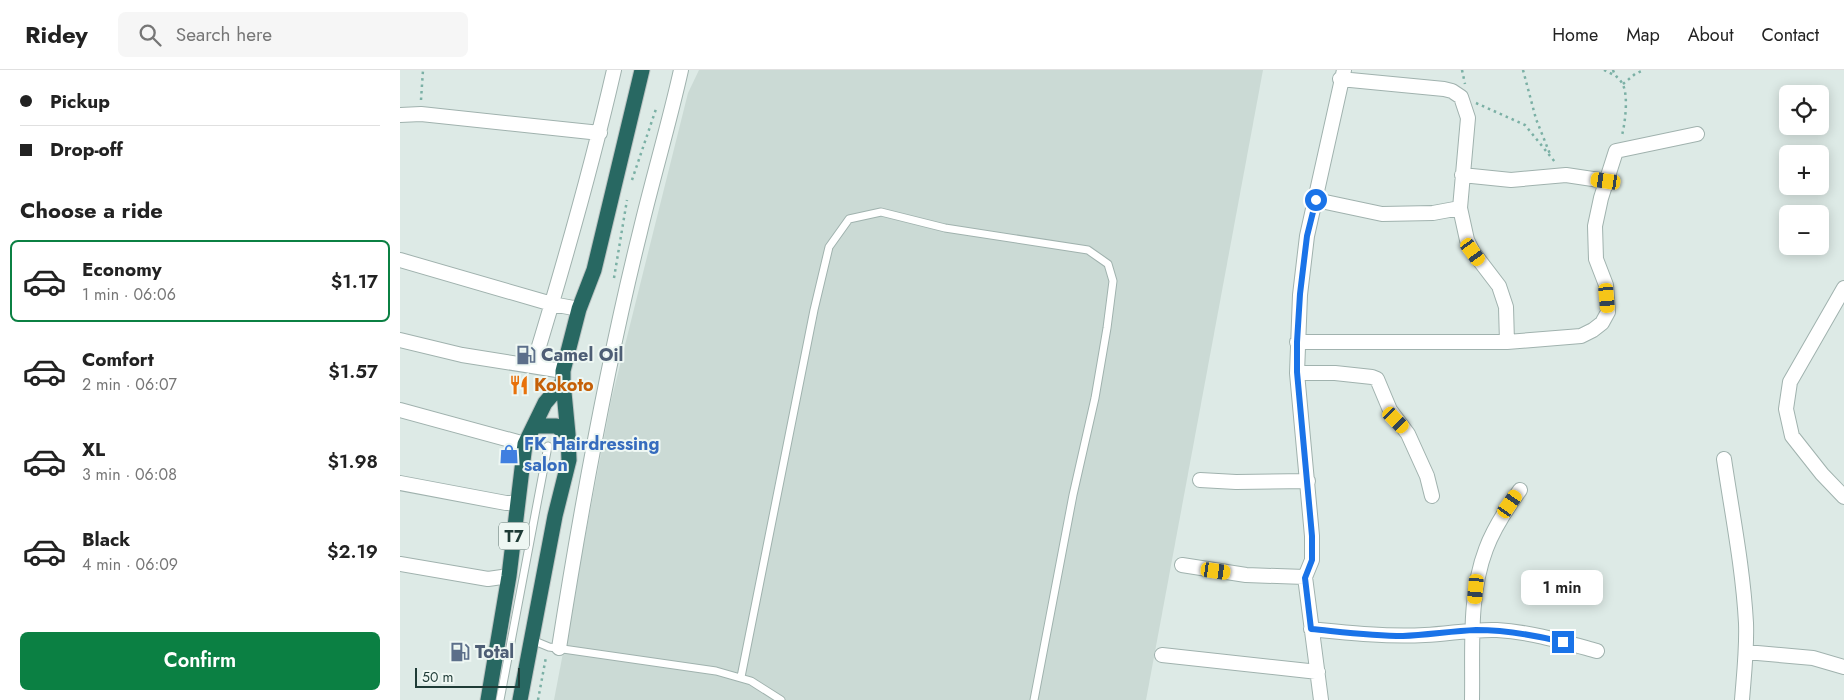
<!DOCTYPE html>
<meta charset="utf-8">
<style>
body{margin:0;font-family:Jost,sans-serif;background:#f6f6f6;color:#222;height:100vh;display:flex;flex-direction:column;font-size:19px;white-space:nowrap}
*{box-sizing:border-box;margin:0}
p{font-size:16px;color:#767676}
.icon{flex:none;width:28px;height:28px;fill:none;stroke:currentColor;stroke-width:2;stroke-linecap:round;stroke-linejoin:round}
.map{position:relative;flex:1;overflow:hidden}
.details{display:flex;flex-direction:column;background:#fff;width:400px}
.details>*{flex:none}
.top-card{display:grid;align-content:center;height:110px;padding:0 20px;background:#fff}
.buttons{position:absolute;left:1379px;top:15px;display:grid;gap:10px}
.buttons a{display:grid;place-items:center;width:50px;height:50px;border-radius:8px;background:#fff;box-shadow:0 2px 12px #0003;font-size:25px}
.scale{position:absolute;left:15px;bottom:12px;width:105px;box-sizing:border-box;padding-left:5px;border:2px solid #1e3b36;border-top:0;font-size:14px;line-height:18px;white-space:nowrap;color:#1e3b36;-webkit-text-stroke:4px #eef7f3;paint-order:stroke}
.end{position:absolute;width:22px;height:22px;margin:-11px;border:6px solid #1a73e8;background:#fff;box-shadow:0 0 0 2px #fff}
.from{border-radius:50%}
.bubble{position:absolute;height:35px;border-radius:8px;background:#fff;box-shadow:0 2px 12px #0003;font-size:16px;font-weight:600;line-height:35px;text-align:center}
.car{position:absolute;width:15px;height:30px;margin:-15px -8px;border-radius:6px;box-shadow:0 0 4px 1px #0007;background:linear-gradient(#f5c518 24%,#345 0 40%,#f5c518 0 76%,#345 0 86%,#f5c518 0)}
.top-card b{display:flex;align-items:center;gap:18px;height:48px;font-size:19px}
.top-card b+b{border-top:1px solid #e0e0e0}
.top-card i{width:12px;height:12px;background:#222}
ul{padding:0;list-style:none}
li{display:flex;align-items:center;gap:15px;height:82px;margin:0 10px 8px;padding:0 10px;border:2px solid transparent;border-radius:8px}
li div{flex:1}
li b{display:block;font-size:19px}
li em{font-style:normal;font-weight:600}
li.selected{border-color:#0b8043}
li>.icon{width:45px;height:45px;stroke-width:1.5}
h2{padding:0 20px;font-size:22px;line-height:60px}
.primary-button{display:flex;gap:10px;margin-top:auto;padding:10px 20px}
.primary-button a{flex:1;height:58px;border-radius:8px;background:#0b8043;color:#fff;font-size:20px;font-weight:600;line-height:58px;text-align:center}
header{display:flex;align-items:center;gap:30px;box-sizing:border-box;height:70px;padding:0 25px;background:#fff;border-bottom:1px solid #e0e0e0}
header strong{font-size:24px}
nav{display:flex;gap:28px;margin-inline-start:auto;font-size:18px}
.search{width:350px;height:45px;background:#f6f6f6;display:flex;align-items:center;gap:12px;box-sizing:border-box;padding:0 18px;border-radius:8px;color:#767676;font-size:19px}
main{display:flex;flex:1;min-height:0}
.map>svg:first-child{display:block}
.built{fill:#cbdad5}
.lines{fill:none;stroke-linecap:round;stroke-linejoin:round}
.lane-casing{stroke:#a0b2ae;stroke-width:9}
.street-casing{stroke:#a0b2ae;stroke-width:16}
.highway-casing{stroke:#bcc4c3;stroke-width:17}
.path{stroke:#7bb0a5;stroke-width:2.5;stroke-dasharray:2.5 4;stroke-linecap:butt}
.lane{stroke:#fff;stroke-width:7}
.street{stroke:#fff;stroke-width:14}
.highway{stroke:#286862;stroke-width:15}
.route{stroke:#1a73e8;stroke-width:6}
.labels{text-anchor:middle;stroke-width:4;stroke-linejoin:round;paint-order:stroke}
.shield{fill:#eef7f3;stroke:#5c736f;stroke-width:1}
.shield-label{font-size:16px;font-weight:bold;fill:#1e3b36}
.service-label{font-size:18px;font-weight:bold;fill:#4e5e75;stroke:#eef7f3;text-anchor:start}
.food-label{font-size:18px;font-weight:bold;fill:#c56008;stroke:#eef7f3;text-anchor:start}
.shop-label{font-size:18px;font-weight:bold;fill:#366cbe;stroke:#eef7f3;text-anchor:start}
</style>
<header>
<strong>Ridey</strong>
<div class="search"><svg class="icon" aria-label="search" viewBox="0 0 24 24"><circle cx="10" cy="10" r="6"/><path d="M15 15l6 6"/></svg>Search here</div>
<nav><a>Home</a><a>Map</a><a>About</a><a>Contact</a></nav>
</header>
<main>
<section class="details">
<div class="top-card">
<b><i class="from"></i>Pickup</b>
<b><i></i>Drop-off</b>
</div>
<h2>Choose a ride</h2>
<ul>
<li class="selected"><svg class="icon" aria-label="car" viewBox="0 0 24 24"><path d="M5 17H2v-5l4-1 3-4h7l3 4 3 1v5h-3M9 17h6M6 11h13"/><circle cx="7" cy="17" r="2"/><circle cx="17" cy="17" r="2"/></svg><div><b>Economy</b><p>1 min · 06:06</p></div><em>$1.17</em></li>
<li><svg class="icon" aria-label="car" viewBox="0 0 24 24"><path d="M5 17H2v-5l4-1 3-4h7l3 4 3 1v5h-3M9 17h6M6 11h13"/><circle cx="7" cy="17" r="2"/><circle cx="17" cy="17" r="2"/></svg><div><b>Comfort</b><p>2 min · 06:07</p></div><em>$1.57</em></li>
<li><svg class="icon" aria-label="car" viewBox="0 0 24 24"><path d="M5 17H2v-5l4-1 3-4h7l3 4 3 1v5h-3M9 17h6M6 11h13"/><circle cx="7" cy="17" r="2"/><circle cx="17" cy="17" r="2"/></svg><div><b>XL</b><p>3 min · 06:08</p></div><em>$1.98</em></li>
<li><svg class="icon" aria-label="car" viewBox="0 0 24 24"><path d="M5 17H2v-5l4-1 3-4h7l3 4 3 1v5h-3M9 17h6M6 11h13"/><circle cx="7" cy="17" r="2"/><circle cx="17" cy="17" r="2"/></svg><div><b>Black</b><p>4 min · 06:09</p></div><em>$2.19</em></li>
</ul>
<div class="primary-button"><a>Confirm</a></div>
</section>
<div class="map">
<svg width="1444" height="630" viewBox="0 0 1444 630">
<rect width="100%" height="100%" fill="#ddeae6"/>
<path class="built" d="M299,0H863L746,630H154L211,331L288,23Z"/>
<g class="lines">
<defs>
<path id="lane" d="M132,570L149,577L316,601L351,611L381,630
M341,607L414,240L429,177L449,149L481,142L545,158L688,180L708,194L713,211L707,258L695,328L673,425L634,630
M100,630L148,376"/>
<path id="street" d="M940,9L1044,19L1052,21L1061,27L1068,48L1060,138L1067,170L1073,182L1099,216L1106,237L1107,272
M0,45L21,44L200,63
M1062,105L1111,110L1166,105L1206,111
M916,130L982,144L1033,143L1060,138
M0,190L152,234L179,239
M1444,218L1390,312L1386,339L1392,366L1422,404L1444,427
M0,270L62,285L163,301
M897,272H1107L1181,266L1193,260L1202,253L1208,242L1206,215L1196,189L1195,156L1201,128L1216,81L1297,64
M133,296C163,198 191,100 214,0
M897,303H935L972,307L977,309L990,340L1008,364L1027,406L1032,426
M0,340L125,374
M1324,389C1332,443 1343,498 1346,553C1347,579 1344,604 1342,630
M800,410L836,412L908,411
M0,413L106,433H118
M0,494L88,509L109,506
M782,495L846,505L905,507
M911,559C949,563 986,567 1025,565C1049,564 1072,559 1097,560C1131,562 1164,572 1197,581
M159,578C181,438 206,299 240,162C253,107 269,54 281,0
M1346,582L1413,588L1444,597
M762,585L918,602
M921,630L905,507L912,490V466L897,303L900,225L907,166L944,0
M1072,630C1073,581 1068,526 1086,479C1094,457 1107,438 1120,420"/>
<path id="highway" d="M134,356H156L168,364
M88,630L109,506L125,374L145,333L163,312
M120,630L155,446L169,390L168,364L163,312V301L179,239L194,200L242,0"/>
</defs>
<use href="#lane" class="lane-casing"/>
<use href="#street" class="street-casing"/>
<use href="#highway" class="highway-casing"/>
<path class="path" d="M1062,0L1065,14
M1123,0L1136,49L1150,84
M1204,0L1214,5
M1213,0C1215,7 1219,8 1222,13C1229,24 1225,54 1222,65
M1223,14L1235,4L1244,0
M21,30L23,0
M1076,33L1125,55L1155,92
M232,110L256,39
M214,208L227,130
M138,630L146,587"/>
<use href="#lane" class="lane"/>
<use href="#street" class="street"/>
<use href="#highway" class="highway"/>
</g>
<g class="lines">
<path class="route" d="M916,130L907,166L900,224L897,272V302L912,466V490L905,508L911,559C942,562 972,566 1003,566C1027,565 1052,561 1076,560C1106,560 1134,565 1163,572"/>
</g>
<defs>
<symbol id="fuel-bare" viewBox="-9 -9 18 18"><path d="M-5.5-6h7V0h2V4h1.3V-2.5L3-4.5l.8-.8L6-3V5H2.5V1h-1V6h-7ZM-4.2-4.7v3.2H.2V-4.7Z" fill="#5c6f8a" stroke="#eef7f3" stroke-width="2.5" paint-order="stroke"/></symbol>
<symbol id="restaurant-bare" viewBox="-9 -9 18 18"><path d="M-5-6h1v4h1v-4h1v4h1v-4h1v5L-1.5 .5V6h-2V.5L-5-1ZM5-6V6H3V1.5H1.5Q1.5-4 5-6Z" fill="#e8710a" stroke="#eef7f3" stroke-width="2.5" paint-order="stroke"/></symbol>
<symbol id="shop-bare" viewBox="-9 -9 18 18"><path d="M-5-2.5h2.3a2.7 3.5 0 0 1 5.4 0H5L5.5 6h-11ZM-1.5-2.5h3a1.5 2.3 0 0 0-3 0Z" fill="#3f7fe0" stroke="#eef7f3" stroke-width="2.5" paint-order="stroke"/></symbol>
</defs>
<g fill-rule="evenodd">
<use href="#fuel-bare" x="112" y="271" width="28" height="28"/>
<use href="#restaurant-bare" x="105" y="301" width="28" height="28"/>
<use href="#shop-bare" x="95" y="370" width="28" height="28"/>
<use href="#fuel-bare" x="46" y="568" width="28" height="28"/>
</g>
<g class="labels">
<rect class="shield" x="99" y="452.5" width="30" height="27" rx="4"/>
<g class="shield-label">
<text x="114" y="472">T7</text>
</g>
<g class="service-label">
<text x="141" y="291">Camel Oil</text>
<text x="75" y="588">Total</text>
</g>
<g class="food-label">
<text x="134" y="321">Kokoto</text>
</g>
<g class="shop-label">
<text x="124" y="380">FK Hairdressing<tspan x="124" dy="21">salon</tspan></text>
</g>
</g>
</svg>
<div class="buttons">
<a><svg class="icon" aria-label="locate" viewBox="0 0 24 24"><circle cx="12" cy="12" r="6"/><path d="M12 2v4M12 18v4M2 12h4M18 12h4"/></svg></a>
<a>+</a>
<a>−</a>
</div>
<div class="scale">50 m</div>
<i class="end from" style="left:916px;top:130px"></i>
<i class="end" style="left:1163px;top:572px"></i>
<div class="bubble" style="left:1121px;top:500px;width:82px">1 min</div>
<i class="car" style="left:1206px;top:111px;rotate:278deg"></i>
<i class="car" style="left:1073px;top:182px;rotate:144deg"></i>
<i class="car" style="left:1207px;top:228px;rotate:175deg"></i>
<i class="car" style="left:996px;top:350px;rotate:136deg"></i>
<i class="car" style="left:1110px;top:434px;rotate:35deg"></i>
<i class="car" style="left:816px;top:501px;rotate:98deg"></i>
<i class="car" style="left:1076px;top:519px;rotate:185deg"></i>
</div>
</main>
